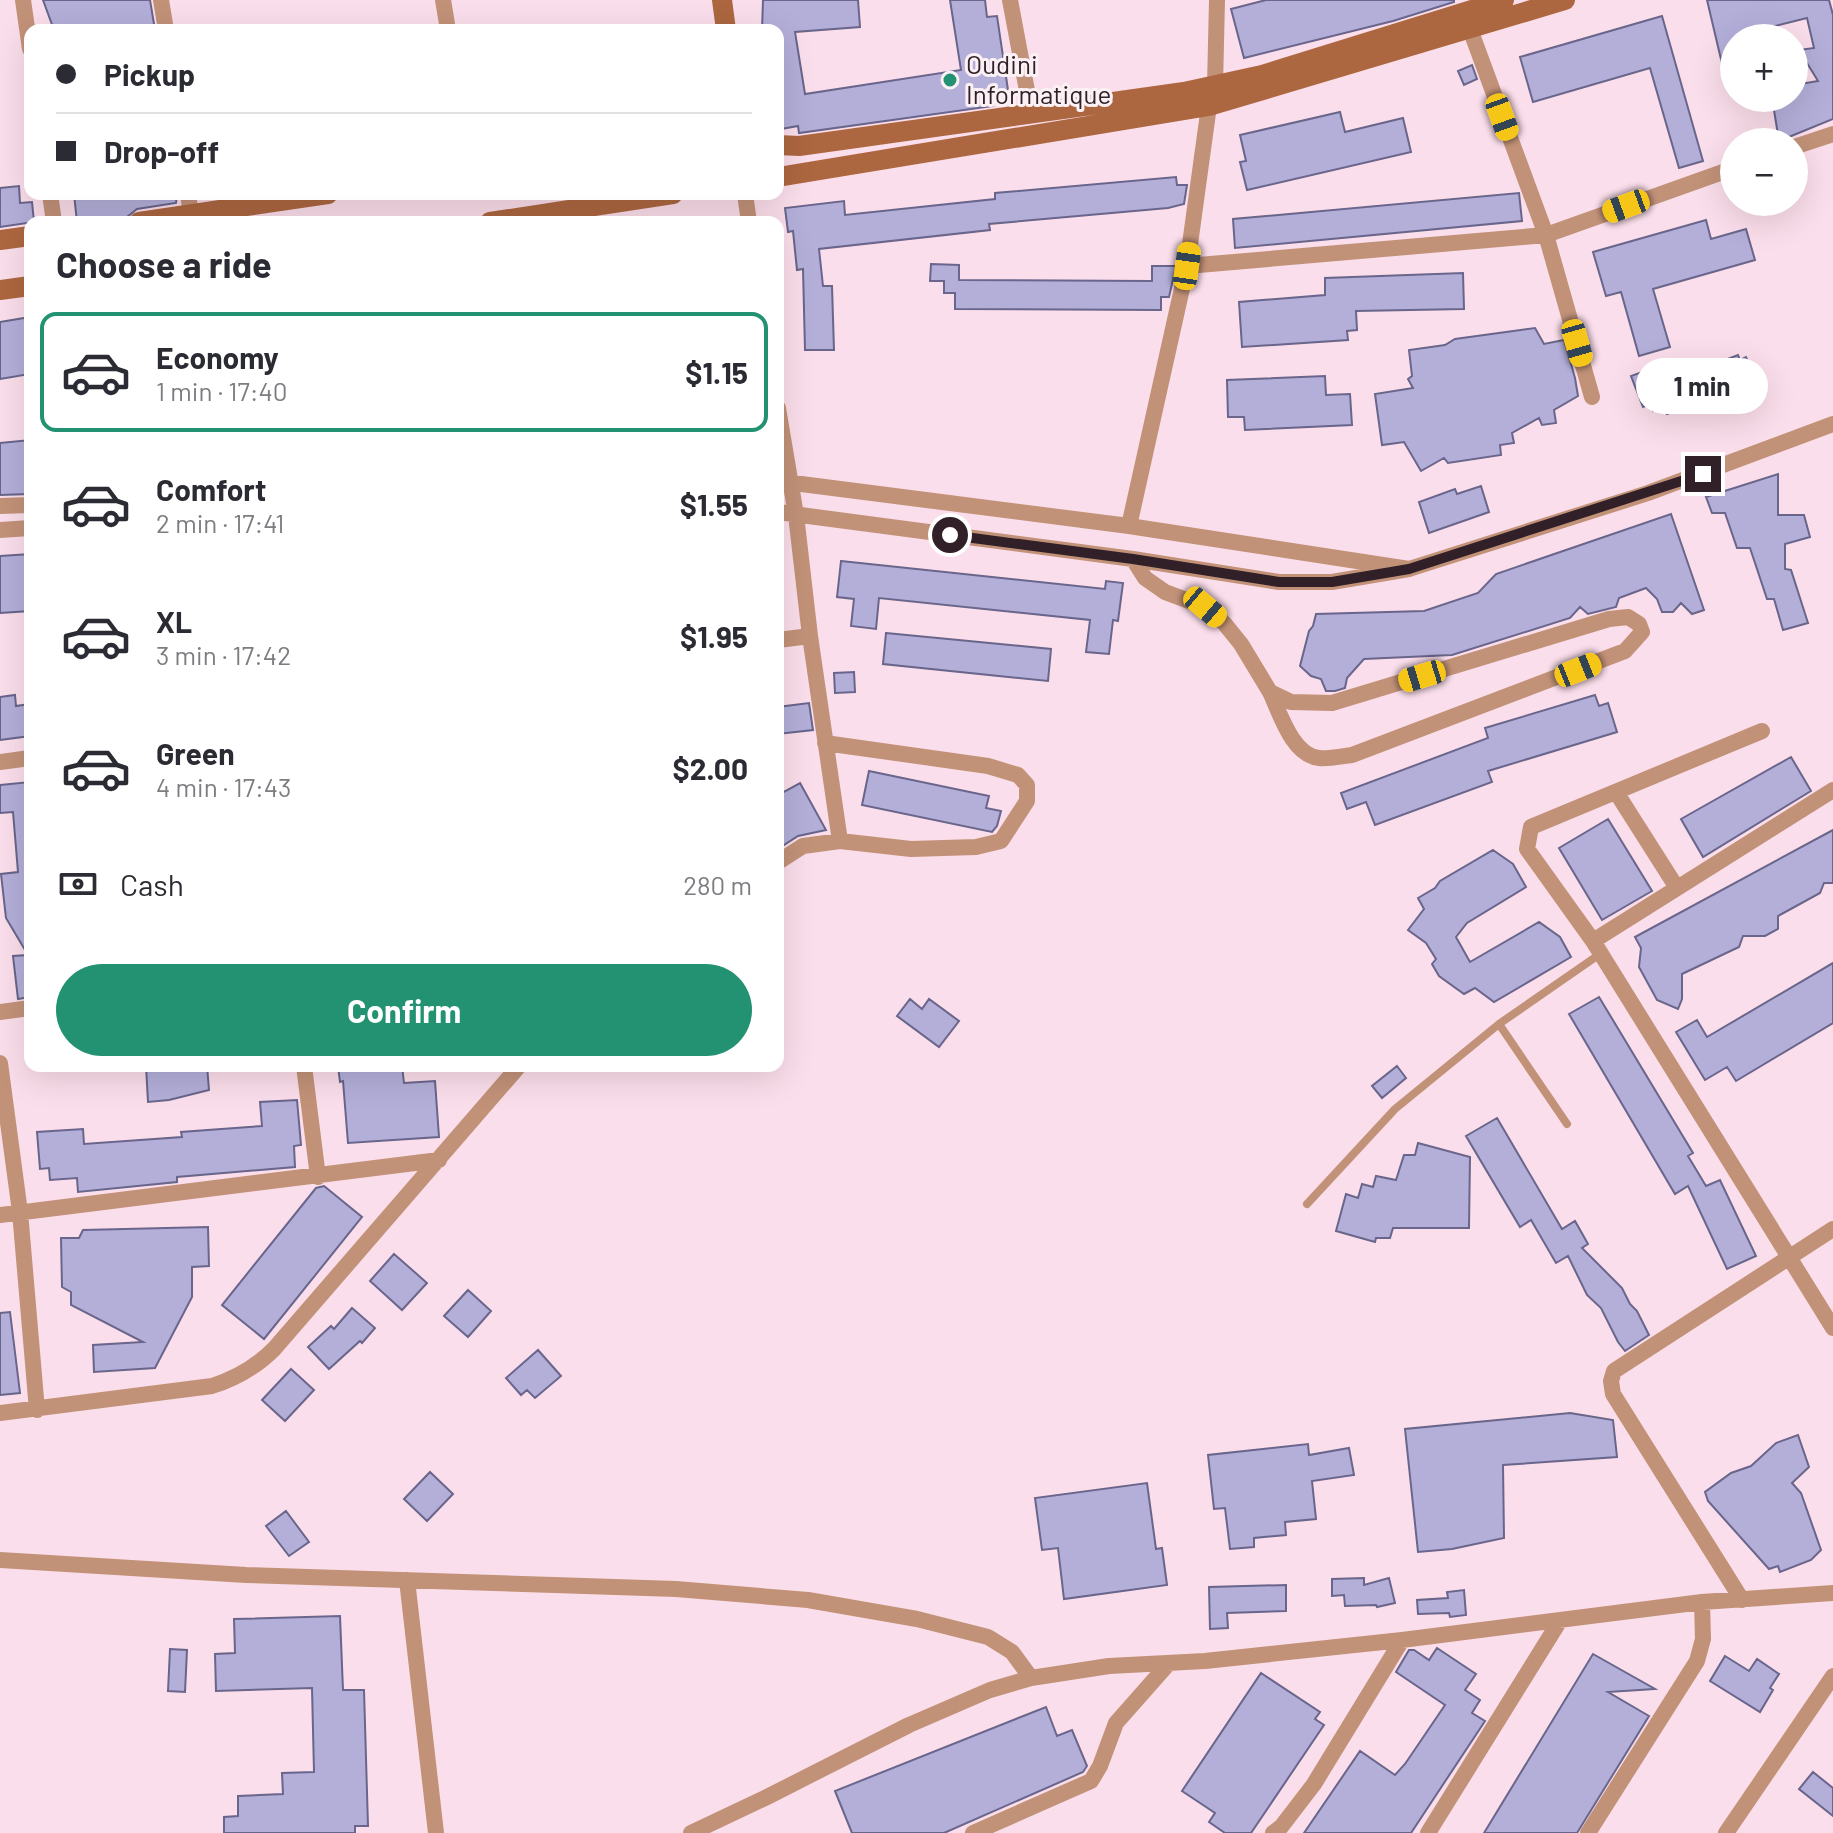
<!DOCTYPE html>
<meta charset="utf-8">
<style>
body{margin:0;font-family:Barlow,sans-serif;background:#f7f7f7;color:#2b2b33;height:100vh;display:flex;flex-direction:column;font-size:30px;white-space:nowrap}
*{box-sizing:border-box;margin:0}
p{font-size:26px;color:#7c7c81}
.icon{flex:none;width:44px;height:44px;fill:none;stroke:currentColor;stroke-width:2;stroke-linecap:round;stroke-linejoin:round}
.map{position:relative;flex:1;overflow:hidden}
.side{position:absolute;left:24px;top:216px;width:760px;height:856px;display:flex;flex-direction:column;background:#fff;border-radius:16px;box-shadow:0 8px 32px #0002}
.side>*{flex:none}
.top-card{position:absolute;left:24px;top:24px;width:760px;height:176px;border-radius:16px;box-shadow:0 8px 32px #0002;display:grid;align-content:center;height:176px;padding:0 32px;background:#fff}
.tools{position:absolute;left:1720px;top:24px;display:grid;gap:16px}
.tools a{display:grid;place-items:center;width:88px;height:88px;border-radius:50%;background:#fff;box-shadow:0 8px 32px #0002;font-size:40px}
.end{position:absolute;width:36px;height:36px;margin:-18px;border:10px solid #312028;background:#fff;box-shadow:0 0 0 4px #fff}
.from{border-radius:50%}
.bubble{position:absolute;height:56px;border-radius:28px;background:#fff;box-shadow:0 8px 32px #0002;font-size:26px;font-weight:700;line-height:56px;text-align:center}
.car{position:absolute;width:24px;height:48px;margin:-24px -12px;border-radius:10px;box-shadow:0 0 6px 2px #0007;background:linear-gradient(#f5c518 24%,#345 0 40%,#f5c518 0 76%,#345 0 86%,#f5c518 0)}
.top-card b{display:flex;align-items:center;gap:28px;height:76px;font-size:30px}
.top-card b+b{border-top:2px solid #e1e1e2}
.top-card i{width:20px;height:20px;background:#2b2b33}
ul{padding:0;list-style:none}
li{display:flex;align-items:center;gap:24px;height:120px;margin:0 16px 12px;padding:0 16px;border:4px solid transparent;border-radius:16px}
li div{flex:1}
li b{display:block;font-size:30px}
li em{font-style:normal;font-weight:700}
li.selected{border-color:#239272}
li>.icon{width:72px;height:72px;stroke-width:1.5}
h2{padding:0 32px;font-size:36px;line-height:96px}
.pay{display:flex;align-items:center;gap:20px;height:88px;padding:0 32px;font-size:30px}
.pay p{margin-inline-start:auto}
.cta{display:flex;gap:16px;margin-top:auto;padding:16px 32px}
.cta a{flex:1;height:92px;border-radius:48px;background:#239272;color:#fff;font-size:32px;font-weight:700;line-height:92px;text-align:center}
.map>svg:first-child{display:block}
.building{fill:#b3afd9;stroke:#69658b;stroke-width:2}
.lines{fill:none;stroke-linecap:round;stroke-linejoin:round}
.lane{stroke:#c29278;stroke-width:8}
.street{stroke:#c29278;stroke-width:16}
.secondary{stroke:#ad6740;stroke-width:20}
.route{stroke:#312028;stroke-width:10}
.poi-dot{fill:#239272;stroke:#fbf1f5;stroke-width:3}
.labels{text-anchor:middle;stroke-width:6;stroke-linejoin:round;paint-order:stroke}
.poi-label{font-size:26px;fill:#312028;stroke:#fbf1f5;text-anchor:start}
</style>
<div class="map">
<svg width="1833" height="1833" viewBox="0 0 1833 1833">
<rect width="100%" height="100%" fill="#fbdeeb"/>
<path class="building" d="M43,0H150L155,30H54Z
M763,0H858L860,27L795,32L805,94L961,70L950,0H985L987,17L997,16L1008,90L991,93L993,106L799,133L798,126L781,129L778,110V30H762Z
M1266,0H1454V2L1393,21L1244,58L1231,9Z
M1707,0H1829L1833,15V119L1779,141L1772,98H1794V85L1818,81L1799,50L1814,48L1807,18L1755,31L1756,38H1734V89H1728Z
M1662,16L1703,161L1679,168L1650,68L1533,102L1520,57Z
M1472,65L1477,79L1464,85L1458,71Z
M1340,112L1345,132L1403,118L1411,152L1247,190L1240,162L1246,161L1240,135Z
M1176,177L1177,185H1187L1184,204L1168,208L989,224L990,230L819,249L823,286H832L834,350H805L803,269L797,270L793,231L788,232L785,208L844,201L845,215L995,199V193Z
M19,186L20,203L32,202L34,222L0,227V188Z
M1519,193L1522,221L1235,248L1233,219Z
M74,194H177L176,203L137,209L127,217L98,222H77Z
M1706,220L1711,239L1746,229L1755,260L1653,289L1670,347L1639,356L1621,292L1606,296L1593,252Z
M931,264L959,265V280L1152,281V266H1176L1169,297H1161V310L955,309V293H944V281H930Z
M1463,273L1464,309L1356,311L1357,330L1347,331L1348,340L1242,347L1239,302L1325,295V278Z
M30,317V374L0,379V322Z
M1535,328L1544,344L1564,340L1575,378L1578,396L1554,410L1556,423L1542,425L1539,418L1512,433L1514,443L1500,445L1501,455L1448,463L1444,458L1421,471L1404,442L1382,445L1375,394L1413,388L1408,379L1412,376L1409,350L1445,345L1455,339Z
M1738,355L1740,360L1746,357L1755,378L1744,383L1745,387L1667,414L1664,407L1653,411L1650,404L1643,407L1631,376L1653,368L1662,391L1690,380L1695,377L1693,372Z
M1325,376L1326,395L1350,394L1352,425L1245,430L1244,417H1228L1227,380Z
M30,440V494L0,495V443Z
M1778,474V515H1804L1810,537L1785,544V569L1791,570L1808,623L1783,630L1774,599H1767L1750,548H1737L1725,513H1712L1706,497Z
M1481,486L1489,512L1429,533L1419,502L1455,489L1457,494Z
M1671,514L1704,610L1692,614L1681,603L1673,612H1662L1657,599L1646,588L1619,598L1616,607L1588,614L1580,607L1570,618L1452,655L1364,659L1347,678L1345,688L1335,691H1326L1321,679L1311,676L1300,666L1309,631L1313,626L1316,614L1424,611L1478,593L1496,574Z
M30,554V611L0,613V556Z
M841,561L1105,589L1106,581L1123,583L1118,621L1113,620L1109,654L1086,652L1090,620L879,598L876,629L851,626L854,599L837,597Z
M886,633L1051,649L1048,681L883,664Z
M854,672L855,692L835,693L834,673Z
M15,695L16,706L30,704V736L0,740V697Z
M1595,695L1599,706L1608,703L1617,732L1488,771L1492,782L1375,825L1366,802L1347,809L1341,793L1488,738L1485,728Z
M809,703L813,730L778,734V707Z
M1791,757L1811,791L1703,857L1681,819Z
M869,771L989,796L986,808L1001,811L997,826L992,832L862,805Z
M30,782V997L18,999L13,956L28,955L6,918L1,874L18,872L13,812L0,813V785Z
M800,783L826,830L798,836L778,849V795Z
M1608,819L1652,891L1602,920L1559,848Z
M1833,830V883H1824L1820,893L1778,916V929L1765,936H1743L1739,947L1682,974V999L1678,1009L1657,1000L1639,967L1641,948L1635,937Z
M1493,850L1513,864L1526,887L1467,923L1456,937L1470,962L1539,922L1560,937L1571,957L1494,1002L1475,988L1464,994L1439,976L1432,964L1436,959L1426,943L1408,930L1424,909L1418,898L1435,888L1440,881Z
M1833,963V1023L1736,1081L1727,1067L1705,1080L1676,1032L1697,1020L1707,1037Z
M1599,997L1693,1153L1688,1156L1706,1186L1720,1180L1756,1256L1727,1269L1688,1186L1675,1194L1569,1014Z
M910,999L922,1009L929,999L959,1021L939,1047L897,1016Z
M146,1066H207L209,1090L169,1100L148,1102Z
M338,1066H402L404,1083L435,1081L439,1137L348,1143L343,1081L340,1082Z
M1397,1066L1406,1078L1382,1098L1372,1086Z
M297,1100L301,1145L294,1146L295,1167L177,1177V1182L78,1192L77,1178L50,1180L49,1168L40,1169L37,1132L83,1129L84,1144L182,1137L181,1132L262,1126L260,1102Z
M1497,1118L1562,1229L1575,1221L1588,1244L1582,1248L1622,1288L1630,1304L1637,1311L1649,1335L1625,1351L1618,1342L1601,1308L1587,1295L1568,1256L1556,1263L1531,1220L1520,1227L1466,1136Z
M1418,1143L1470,1157L1469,1228H1393L1390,1238H1376L1375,1242L1336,1231L1346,1194L1358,1198L1362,1184L1373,1187L1376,1176L1396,1180L1404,1155H1415Z
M324,1186L362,1217L264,1339L222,1305L316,1188Z
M208,1227L209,1266L192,1267V1297L155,1368L94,1372L93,1345L143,1342L71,1305V1292L62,1287L61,1238H79L83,1230Z
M394,1254L427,1283L402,1310L370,1281Z
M468,1290L491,1311L468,1337L444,1316Z
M352,1308L375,1328L362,1343L360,1341L329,1369L308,1347L331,1326L334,1329Z
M10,1312L20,1393L0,1395V1313Z
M538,1350L561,1376L535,1398L527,1390L521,1395L506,1378Z
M291,1369L314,1390L285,1421L262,1400Z
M1570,1413L1613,1420L1617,1457L1503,1465L1504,1538L1452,1549L1418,1552L1405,1429Z
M1798,1435L1809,1467L1792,1483L1801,1493L1821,1550L1811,1560L1780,1572L1778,1566L1769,1569L1708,1501L1705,1492L1731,1473L1751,1466L1776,1443Z
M1308,1444L1309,1455L1349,1448L1354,1475L1312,1481L1316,1519L1285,1522L1286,1535L1254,1538V1547L1230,1549L1225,1508L1214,1509L1208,1455Z
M430,1472L453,1494L427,1521L404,1499Z
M1147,1483L1156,1549L1162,1548L1167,1585L1064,1599L1058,1548L1042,1550L1035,1498Z
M286,1511L309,1542L289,1556L266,1526Z
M1364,1578V1585L1389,1578L1395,1603L1377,1607L1376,1605L1345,1606L1344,1595L1332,1596V1579Z
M1286,1585V1611L1227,1613L1228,1628L1210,1629L1209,1587Z
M1464,1590L1466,1615L1450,1617L1449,1613L1418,1614L1417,1600L1448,1598L1447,1592Z
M340,1616L343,1690H364L368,1826H355V1833H224V1817L238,1816V1796L283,1794L282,1773L314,1772L312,1688L216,1691L215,1654L235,1653L234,1619Z
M1437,1648L1476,1674L1465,1690L1480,1700L1472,1713L1485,1721L1411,1833H1304L1360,1751L1395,1775L1405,1764L1445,1705L1396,1672L1409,1650H1414L1429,1660Z
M170,1649L187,1650L185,1692L168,1691Z
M1593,1654L1655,1689L1608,1692L1649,1716L1577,1833H1484Z
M1725,1656L1749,1671L1757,1659L1779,1674L1770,1688L1773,1690L1760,1712L1710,1681Z
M1261,1673L1320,1712L1315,1719L1324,1725L1251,1833H1225L1209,1822L1215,1813L1182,1791Z
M1046,1707L1057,1736L1072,1730L1087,1766L1083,1772L944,1833H852L835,1791Z
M1813,1772L1833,1788V1816L1799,1789Z"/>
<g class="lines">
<path class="lane" d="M1499,1024L1567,1124
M1307,1204L1395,1109L1499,1024L1600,954"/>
<path class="street" d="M23,0L30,49
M161,0L166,30
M443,0L448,30
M1010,0L1031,112
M1470,29L1546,235L1592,397
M1794,147L1833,134
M50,194L54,222
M188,194L191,215
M745,194L749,222
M1187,266L1546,235L1734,168
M778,408L796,515L810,636L840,841
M778,481L1129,526L1409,569L1332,582H1279L1133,559L778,512
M0,506L30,505
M1129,526L1187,266L1209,106L1215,86L1217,0
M0,530L30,528
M1133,559L1145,578L1165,592L1205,607L1224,623L1241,644L1270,692L1291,702L1332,703L1609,619L1628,617L1639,624L1642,632L1625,651L1352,755C1342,756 1330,759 1319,758C1292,755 1280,713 1270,692
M1409,569L1648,493L1833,424
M778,640L810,636
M1762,731L1531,827L1527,849L1593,941L1833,1328
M0,762L30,758
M1616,792L1677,888
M778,862L803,846L840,841L911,849L976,847L1001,841L1027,801V785L1018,775L988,766L825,743
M1593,941L1833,790
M0,1012L30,1008
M0,1063L20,1212L37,1410
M304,1066L318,1177
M0,1215L439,1160
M0,1413L212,1386C237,1378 256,1367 274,1349L519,1066
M0,1560L246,1575L676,1589L808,1600L917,1619L988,1637L1012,1652L1031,1678
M407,1580L436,1833
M1742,1600L1613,1394L1611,1381L1614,1371L1833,1229
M691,1833L765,1798L909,1725L990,1690L1031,1678L1109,1666L1205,1661L1402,1640L1702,1602L1833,1593
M973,1833L1091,1781L1100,1766L1116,1723L1169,1663
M1273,1833L1281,1827L1314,1784L1402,1640
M1428,1833L1559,1622
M1588,1833L1697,1661L1703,1639L1702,1602
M1726,1833L1833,1676"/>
<path class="secondary" d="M722,0L726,30
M778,145L799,146L1184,92L1262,75L1504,0
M778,177L1209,106L1565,0
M139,222L328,194
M490,222L673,194
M0,240L30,236
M0,290L30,286"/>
</g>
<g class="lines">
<path class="route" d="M950,535L1133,559L1279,582H1332L1409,569L1703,474"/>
</g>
<circle class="poi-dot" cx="950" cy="80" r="8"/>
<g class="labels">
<g class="poi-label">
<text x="966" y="74">Oudini<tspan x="966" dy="30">Informatique</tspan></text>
</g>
</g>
</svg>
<div class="tools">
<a>+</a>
<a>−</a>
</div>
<i class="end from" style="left:950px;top:535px"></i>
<i class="end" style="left:1703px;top:474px"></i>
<div class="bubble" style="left:1636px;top:358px;width:132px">1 min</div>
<i class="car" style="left:1502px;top:117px;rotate:160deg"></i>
<i class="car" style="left:1626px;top:206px;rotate:250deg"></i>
<i class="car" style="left:1187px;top:266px;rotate:8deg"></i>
<i class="car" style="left:1577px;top:343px;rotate:164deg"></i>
<i class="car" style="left:1205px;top:607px;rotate:130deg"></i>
<i class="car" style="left:1578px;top:670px;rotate:68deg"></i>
<i class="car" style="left:1422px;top:676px;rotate:253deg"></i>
<div class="top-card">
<b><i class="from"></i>Pickup</b>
<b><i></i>Drop-off</b>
</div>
<section class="side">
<h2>Choose a ride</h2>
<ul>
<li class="selected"><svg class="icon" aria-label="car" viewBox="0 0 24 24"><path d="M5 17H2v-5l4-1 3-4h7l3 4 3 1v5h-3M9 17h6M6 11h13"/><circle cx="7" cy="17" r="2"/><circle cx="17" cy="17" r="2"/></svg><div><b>Economy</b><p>1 min · 17:40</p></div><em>$1.15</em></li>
<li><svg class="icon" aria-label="car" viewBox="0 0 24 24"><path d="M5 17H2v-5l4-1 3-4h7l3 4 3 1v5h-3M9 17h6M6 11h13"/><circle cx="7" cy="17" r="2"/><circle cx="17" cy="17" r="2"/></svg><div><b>Comfort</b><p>2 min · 17:41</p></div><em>$1.55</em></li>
<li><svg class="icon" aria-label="car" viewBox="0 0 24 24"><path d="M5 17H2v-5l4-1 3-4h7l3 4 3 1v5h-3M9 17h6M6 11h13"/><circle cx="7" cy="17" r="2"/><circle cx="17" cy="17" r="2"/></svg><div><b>XL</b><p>3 min · 17:42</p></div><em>$1.95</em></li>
<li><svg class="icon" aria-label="car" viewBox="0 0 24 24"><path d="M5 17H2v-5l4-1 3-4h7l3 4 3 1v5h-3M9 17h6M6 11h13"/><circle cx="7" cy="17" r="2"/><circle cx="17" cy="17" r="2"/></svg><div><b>Green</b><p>4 min · 17:43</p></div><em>$2.00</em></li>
</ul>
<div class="pay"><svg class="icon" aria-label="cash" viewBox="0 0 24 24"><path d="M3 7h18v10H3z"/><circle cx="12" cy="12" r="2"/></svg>Cash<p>280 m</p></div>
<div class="cta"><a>Confirm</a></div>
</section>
</div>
